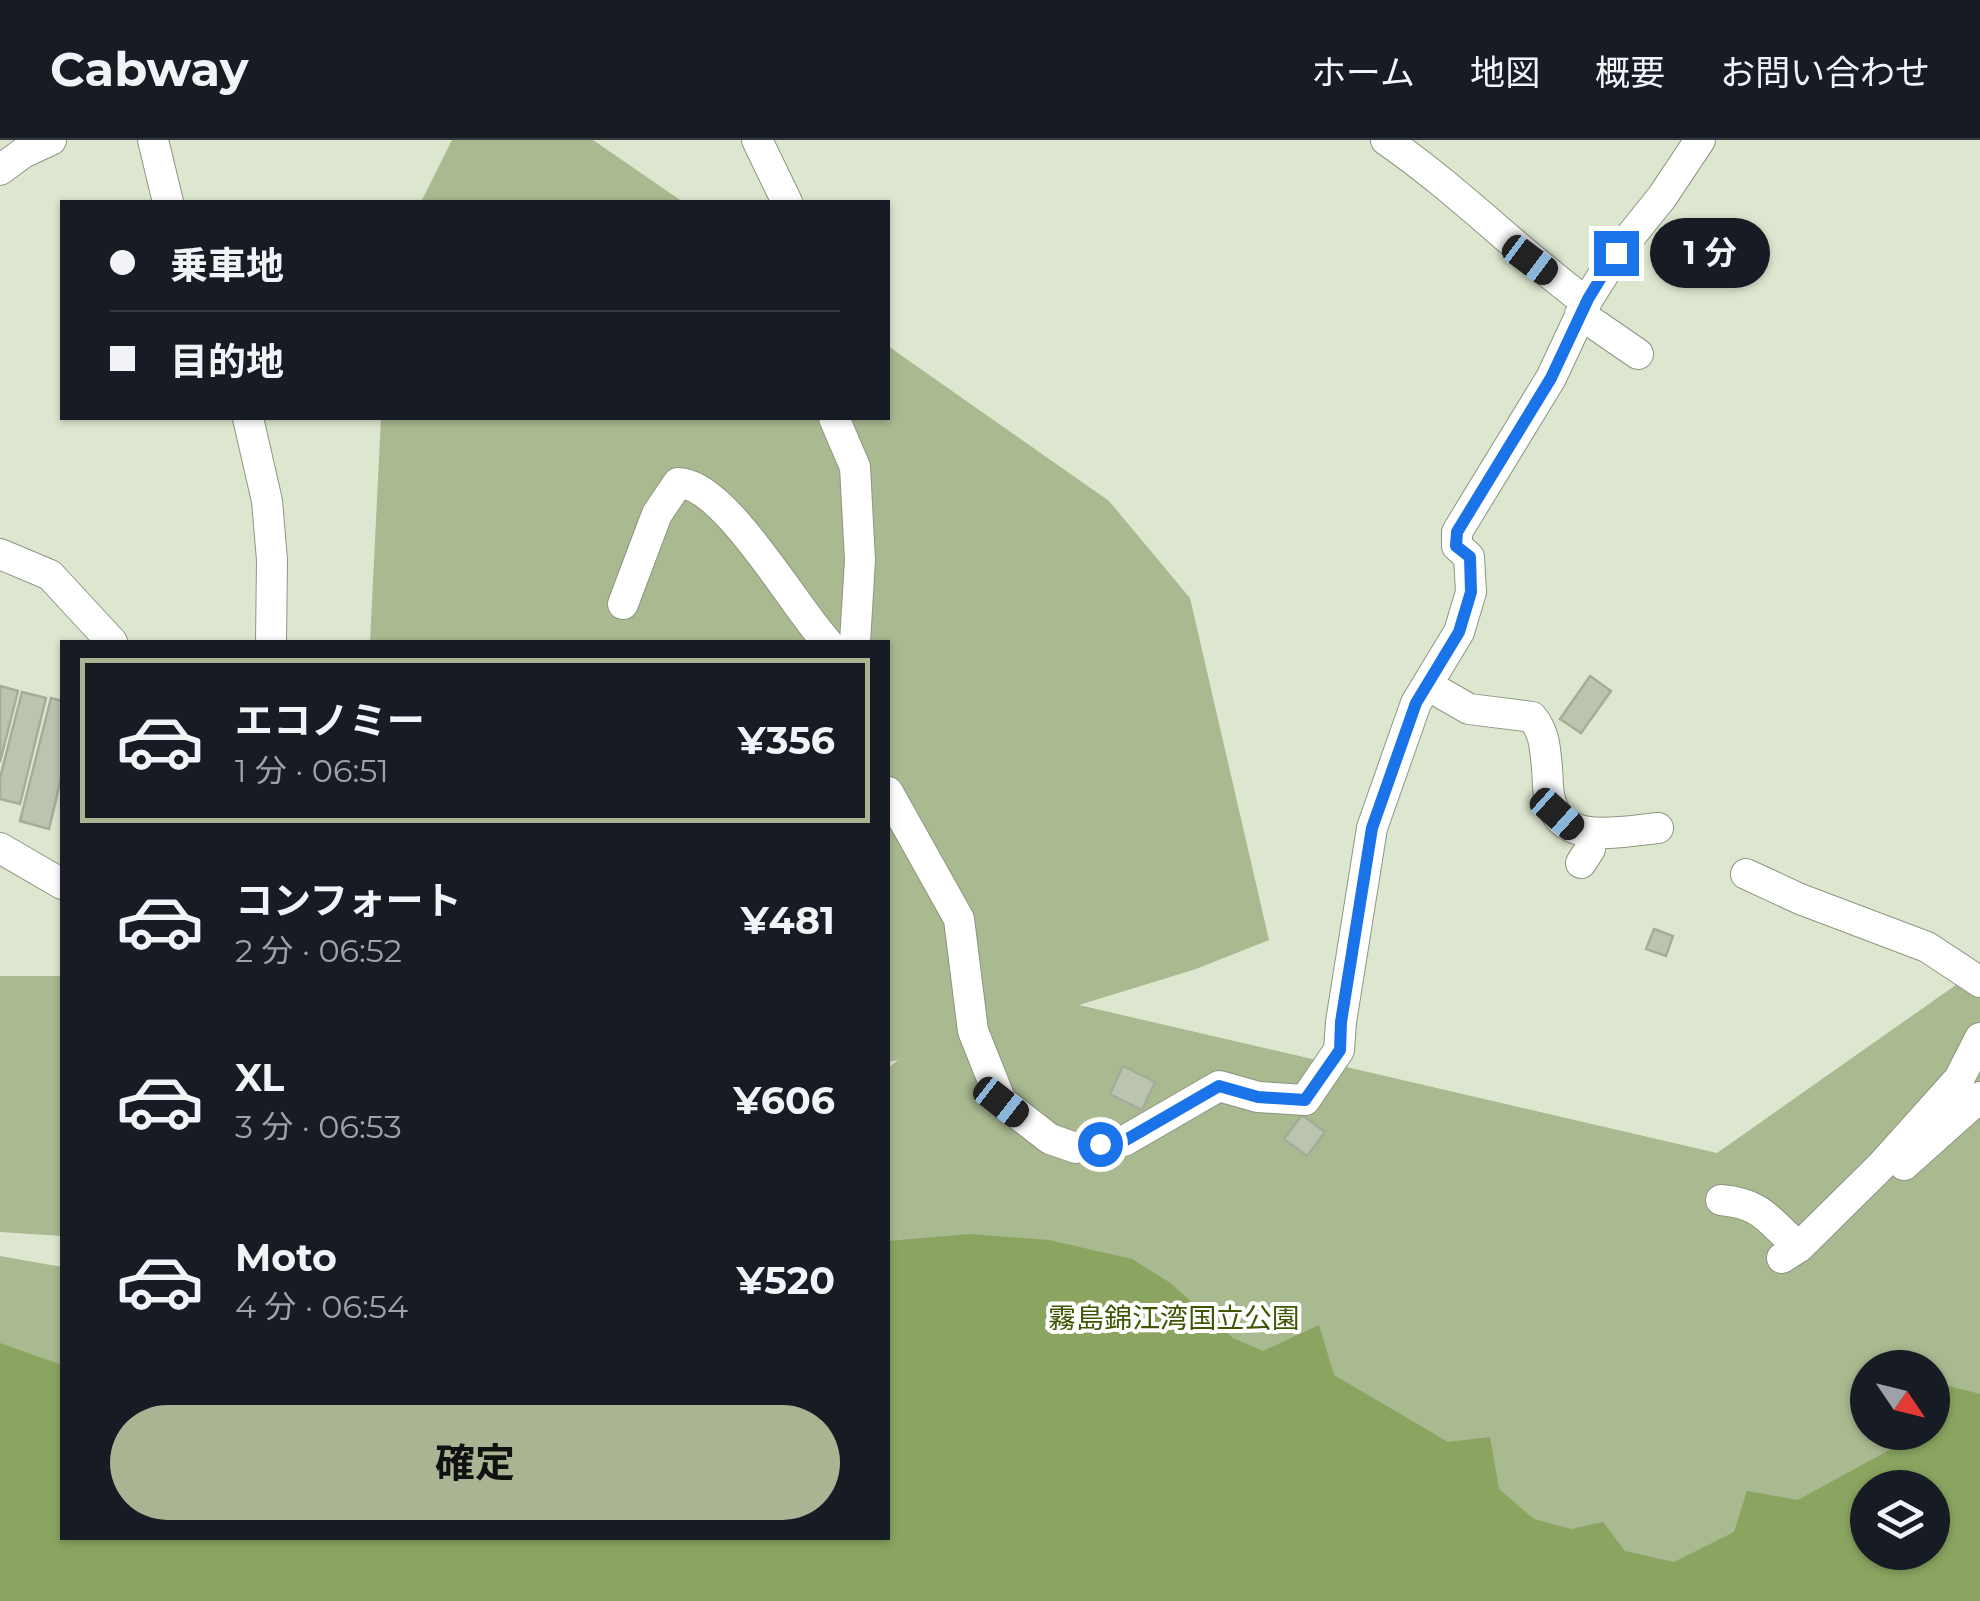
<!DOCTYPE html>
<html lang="ja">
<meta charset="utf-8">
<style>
body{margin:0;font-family:Montserrat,"Noto Sans JP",sans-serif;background:#242831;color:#f1f3f6;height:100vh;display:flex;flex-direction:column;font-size:38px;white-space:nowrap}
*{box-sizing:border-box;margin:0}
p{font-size:32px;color:#9ea1a6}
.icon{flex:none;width:55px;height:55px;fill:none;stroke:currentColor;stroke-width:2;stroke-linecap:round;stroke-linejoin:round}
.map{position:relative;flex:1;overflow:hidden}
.details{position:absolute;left:60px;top:500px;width:830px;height:900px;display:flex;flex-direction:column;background:#171b24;border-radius:0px;box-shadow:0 2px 8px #0004}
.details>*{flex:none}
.hud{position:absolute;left:60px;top:60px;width:830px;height:220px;border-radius:0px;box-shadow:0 2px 8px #0004;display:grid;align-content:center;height:220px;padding:0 50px;background:#171b24}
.needle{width:65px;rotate:125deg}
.fabs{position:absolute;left:1850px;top:1210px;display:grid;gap:20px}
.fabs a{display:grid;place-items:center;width:100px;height:100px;border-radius:50%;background:#171b24;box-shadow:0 2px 8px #0004;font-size:50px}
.end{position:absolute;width:45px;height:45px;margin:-22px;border:12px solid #1a73e8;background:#fff;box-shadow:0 0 0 5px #fff}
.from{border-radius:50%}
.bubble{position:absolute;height:70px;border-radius:35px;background:#171b24;box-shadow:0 2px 8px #0004;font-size:32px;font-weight:700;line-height:70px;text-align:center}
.car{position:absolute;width:30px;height:60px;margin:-30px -15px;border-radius:12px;box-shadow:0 0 8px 2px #0007;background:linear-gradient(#222 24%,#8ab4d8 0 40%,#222 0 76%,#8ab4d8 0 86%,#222 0)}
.hud b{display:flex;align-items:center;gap:35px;height:95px;font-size:38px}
.hud b+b{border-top:2px solid #363941}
.hud i{width:25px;height:25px;background:#f1f3f6}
ul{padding:18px 0 0;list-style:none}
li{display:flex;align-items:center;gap:30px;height:165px;margin:0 20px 15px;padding:0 30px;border:5px solid transparent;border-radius:0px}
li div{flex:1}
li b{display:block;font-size:38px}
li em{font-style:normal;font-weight:700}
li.active{border-color:#a8b492}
li>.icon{width:90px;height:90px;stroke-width:1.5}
.primary-button{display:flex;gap:20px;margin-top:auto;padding:20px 50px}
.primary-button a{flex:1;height:115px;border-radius:60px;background:#a8b492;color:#111;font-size:40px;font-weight:700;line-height:115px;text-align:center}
header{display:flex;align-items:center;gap:60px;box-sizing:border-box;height:140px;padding:0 50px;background:#171b24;border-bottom:2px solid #363941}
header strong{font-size:48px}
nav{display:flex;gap:55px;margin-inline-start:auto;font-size:35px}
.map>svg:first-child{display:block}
.green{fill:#a9b990;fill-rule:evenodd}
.water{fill:#8ba560;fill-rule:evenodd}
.building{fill:#bbc4ae;stroke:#a4ad98;stroke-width:2.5}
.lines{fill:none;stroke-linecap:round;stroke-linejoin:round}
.street-casing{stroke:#8d9681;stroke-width:32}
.street{stroke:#fff;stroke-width:30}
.route{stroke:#1a73e8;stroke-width:12}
.labels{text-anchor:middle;stroke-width:8;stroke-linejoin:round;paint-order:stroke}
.park-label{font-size:28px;fill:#3f5604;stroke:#fff}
</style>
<header>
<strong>Cabway</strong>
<nav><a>ホーム</a><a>地図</a><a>概要</a><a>お問い合わせ</a></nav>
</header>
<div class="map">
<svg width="1980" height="1461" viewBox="0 0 1980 1461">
<rect width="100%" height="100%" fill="#dde7d0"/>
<path class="green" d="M452,0H593L683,62H421Z
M888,206L1109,361L1190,458L1269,800L1196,829L1079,865L1717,1013L1980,828V1461H0V1116L62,1127V1398H888V928L898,920L888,922V502H370L381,278H888ZM1868,1228H1932V1292H1868ZM1868,1348H1932V1412H1868Z
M0,836H62V1096L0,1092Z"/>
<path class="water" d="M969,1094L1049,1100L1132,1119L1169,1142L1233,1198L1263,1211L1319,1185L1334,1235L1448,1302L1490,1297L1499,1349L1534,1379L1571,1389L1603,1382L1625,1411L1674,1422L1734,1392L1747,1351L1798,1360L1902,1303L1907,1293L1932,1292L1933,1242L1980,1254V1461H0V1203L62,1225V1398H888V1101ZM1868,1348H1932V1412H1868Z"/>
<path class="building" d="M1590,536L1611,551L1581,593L1560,579Z
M0,546L18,551L0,622Z
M22,552L46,558L20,664L0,659V638Z
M51,558L62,561V634L49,689L20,681Z
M1654,789L1673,796L1666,816L1646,809Z
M1123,926L1155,942L1142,970L1110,954Z
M1302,975L1325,992L1307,1016L1284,999Z"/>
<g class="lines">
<defs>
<path id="street" d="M153,0L168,62
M757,0L787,62
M1386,0C1457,49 1517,111 1586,162
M0,30L23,13L51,0
M1580,174L1638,214
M248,278L267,361L272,420L271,502
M834,278L855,327L860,420L855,502
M0,414L50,435L112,502
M623,464L657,374L678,343C724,342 795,468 827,502
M1427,545L1469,569L1532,577C1545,593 1545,608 1547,628C1548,638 1547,649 1550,659C1561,707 1623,691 1658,688
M888,652L959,779L973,891L1001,961L1050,999L1076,1008L1124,1001L1219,946L1258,957L1305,960L1339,910L1341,882L1372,688L1416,563L1459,492L1471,452L1469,417L1457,406V392L1551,238L1588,159L1617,113L1662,57L1700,0
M0,708L62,744
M1581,723L1590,709L1593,693
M1746,734L1800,759L1927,807L1980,842
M1904,1025L1980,957
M1721,1060C1764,1064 1768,1081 1799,1107
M1782,1118L1799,1107L1881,1026L1959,939L1980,898"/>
</defs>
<use href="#street" class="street-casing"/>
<use href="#street" class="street"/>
</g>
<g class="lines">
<path class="route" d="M1100,1004L1124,1001L1219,946L1258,957L1305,960L1340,910L1341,882L1372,688L1416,563L1459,492L1471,452L1470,417L1456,406L1457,392L1551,238L1588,159L1616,113"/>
</g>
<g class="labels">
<g class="park-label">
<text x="1174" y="1188">霧島錦江湾国立公園</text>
</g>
</g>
</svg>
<div class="fabs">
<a><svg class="needle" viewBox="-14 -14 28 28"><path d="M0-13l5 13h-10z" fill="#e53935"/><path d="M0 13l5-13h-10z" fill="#9ea1a6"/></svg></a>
<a><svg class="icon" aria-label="layers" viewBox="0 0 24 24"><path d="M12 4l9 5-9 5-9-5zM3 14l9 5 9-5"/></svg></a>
</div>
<i class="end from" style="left:1100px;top:1004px"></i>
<i class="end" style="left:1616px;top:113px"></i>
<div class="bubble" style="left:1650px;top:78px;width:120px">1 分</div>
<i class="car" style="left:1530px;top:120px;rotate:127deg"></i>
<i class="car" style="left:1557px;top:674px;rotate:132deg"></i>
<i class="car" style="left:1001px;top:962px;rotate:128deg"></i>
<div class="hud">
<b><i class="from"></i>乗車地</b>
<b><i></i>目的地</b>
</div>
<section class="details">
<ul>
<li class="active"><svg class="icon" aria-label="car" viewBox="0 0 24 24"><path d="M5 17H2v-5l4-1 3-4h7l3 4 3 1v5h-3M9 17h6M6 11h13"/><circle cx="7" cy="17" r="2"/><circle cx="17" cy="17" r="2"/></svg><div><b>エコノミー</b><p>1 分 · 06:51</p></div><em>¥356</em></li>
<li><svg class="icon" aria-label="car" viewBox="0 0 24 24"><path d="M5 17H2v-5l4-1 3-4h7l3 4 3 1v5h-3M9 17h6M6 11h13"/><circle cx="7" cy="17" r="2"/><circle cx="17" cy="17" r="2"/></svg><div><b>コンフォート</b><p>2 分 · 06:52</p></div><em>¥481</em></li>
<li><svg class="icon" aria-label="car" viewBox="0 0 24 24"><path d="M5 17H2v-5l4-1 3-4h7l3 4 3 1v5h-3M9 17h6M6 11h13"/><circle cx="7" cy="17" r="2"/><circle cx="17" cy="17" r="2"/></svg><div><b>XL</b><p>3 分 · 06:53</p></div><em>¥606</em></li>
<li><svg class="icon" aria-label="car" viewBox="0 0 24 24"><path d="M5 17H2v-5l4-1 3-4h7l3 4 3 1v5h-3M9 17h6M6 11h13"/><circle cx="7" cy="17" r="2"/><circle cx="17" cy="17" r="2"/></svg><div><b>Moto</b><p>4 分 · 06:54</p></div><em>¥520</em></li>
</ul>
<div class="primary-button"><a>確定</a></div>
</section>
</div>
